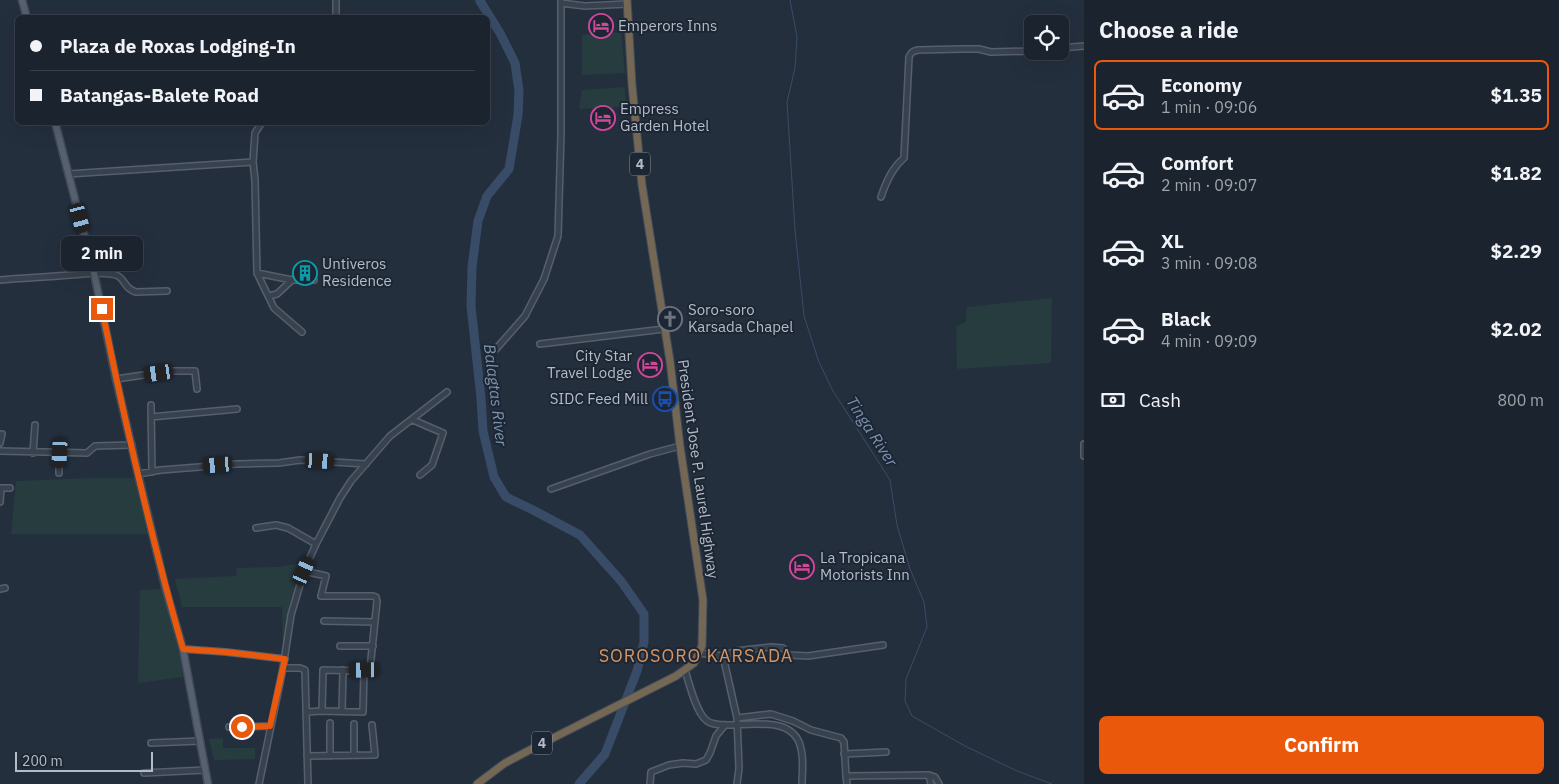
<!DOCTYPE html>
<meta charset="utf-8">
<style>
body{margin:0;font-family:"IBM Plex Sans",sans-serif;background:#242b36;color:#f1f3f6;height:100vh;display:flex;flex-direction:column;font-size:19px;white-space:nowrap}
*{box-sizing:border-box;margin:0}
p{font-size:16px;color:#a0a4aa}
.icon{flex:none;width:28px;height:28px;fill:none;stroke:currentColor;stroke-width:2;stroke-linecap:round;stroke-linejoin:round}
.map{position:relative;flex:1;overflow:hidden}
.details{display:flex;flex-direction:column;background:#1b232e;width:475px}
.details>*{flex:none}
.guide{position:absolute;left:15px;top:15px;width:475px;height:110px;border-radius:8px;box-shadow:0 5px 20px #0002,0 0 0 1px #39404a;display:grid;align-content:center;height:110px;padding:0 15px;background:#1b232e}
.buttons{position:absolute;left:1024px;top:15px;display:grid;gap:10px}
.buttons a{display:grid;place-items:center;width:45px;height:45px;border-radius:8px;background:#1b232e;box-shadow:0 5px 20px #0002,0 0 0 1px #39404a;font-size:25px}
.scale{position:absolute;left:15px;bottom:12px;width:138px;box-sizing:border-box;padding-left:5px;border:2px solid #b4bcc9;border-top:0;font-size:14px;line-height:18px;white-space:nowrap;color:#b4bcc9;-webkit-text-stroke:4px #1d2633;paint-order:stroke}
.end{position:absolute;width:22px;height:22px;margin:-11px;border:6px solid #ea580c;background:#fff;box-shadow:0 0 0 2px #fff}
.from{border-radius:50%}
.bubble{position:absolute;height:35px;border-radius:8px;background:#1b232e;box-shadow:0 5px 20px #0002,0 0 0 1px #39404a;font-size:16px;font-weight:800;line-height:35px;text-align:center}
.car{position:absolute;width:15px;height:30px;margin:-15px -8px;border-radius:6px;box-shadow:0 0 4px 1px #0007;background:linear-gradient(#222 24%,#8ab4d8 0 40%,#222 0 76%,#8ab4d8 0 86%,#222 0)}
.guide b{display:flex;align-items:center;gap:18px;height:48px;font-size:19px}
.guide b+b{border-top:1px solid #39404a}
.guide i{width:12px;height:12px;background:#f1f3f6}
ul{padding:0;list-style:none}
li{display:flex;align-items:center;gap:15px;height:70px;margin:0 10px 8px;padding:0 5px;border:2px solid transparent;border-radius:8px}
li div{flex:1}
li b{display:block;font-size:19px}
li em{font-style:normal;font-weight:800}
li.selected{border-color:#ea580c}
li>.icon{width:45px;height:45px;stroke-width:1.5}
h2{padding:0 15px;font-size:22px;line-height:60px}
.pay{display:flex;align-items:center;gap:12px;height:55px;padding:0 15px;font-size:19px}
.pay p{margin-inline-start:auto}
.primary-button{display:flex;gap:10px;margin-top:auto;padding:10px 15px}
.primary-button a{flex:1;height:58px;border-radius:8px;background:#ea580c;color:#fff;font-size:20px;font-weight:800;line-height:58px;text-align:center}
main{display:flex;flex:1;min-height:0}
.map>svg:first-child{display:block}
.green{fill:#263c3f}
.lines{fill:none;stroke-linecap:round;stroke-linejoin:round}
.stream{stroke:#394c67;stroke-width:1}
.river{stroke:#394c67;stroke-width:9}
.minor-casing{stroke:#565f6c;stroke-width:8}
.major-casing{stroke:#414a57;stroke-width:9}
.highway-casing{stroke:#434c59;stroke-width:9}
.minor{stroke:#38414e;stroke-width:5}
.major{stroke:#56606e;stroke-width:6}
.highway{stroke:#746855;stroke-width:7}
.route{stroke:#ea580c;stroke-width:6}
.labels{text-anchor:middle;stroke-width:4;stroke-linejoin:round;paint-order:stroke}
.shield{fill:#1d2633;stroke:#878f9c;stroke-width:1}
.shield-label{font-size:14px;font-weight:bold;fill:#b4bcc9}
.poi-label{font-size:15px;fill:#b4bcc9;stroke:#1d2633;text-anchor:start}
.street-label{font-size:15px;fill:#b4bcc9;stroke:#1d2633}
.water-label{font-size:16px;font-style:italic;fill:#7c92b1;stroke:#1d2633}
.quarter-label{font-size:18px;letter-spacing:1px;fill:#d59563;stroke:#1d2633}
</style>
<main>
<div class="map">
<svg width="1084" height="784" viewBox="0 0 1084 784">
<rect width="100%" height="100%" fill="#242f3e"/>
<path class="green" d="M621,32L625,73L582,75V35Z
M625,87L626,107L579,109L582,90Z
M1052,298L1051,363L957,369L956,326L966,322L967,307Z
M92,478H135L149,534H11L16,481Z
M304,563C293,594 288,624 283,656L282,607H182L175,579L236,576L237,568L278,567Z
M162,589L179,651L183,677L138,683L140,590Z
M223,738V748H255V759L214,760L209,739Z"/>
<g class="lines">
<path class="stream" d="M790,0L797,37L795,68L787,102L795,230L804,316L819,362L833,391L890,480L897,525L910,569L924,602L927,627L906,679L905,701L912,716L965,746L1017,771L1052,784"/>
<path class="river" d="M481,0L480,1L500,33L515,63L519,91L518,115L509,169L487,196L478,221L472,267L471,306L481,398L483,431L494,477L506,497L533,510L580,535L621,581L644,614V642L637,671L605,754L579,784"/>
<defs>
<path id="minor" d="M561,3L585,6L627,4
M336,18V0
M1060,48L1084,46
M262,122L255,133L253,162L255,180L257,273L274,308L302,332
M68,174L253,162
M881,197C886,182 892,168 904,158L909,57C911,52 913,51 918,50L961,49H979L991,52L1032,51
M257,273L292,280H314
M0,280C23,278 47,277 70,275C85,274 102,271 116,275C125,278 124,289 136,292L167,291
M269,296L277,294L292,280
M540,344L664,329
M496,349L525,316L544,279L558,236L561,134V0
M116,379L171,371H195L197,389
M151,405L152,472
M151,417L237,409
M413,420L443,433L432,465L420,475
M0,443L2,434
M1084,444V456
M0,451L87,453L95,446L132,445
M33,453L35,425
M59,473V453
M138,474L161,470L237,464L279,463L300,460L366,464
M0,488H10
M551,489L650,454L680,446
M0,502L1,488
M256,528L276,525L288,528L316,544
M304,571L326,576L321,596H373L376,597L377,601L370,669L369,671L323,670L322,711
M0,589L5,588
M324,621L375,622
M340,646H373
M183,649L226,652L285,659
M699,653L723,656L736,651L771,647L783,648L789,655L808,656L883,645
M723,656L737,718L739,768L737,784
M283,668H300L305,670L308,784
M685,670C689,683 696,712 706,720C711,725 721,725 728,725C753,725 795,716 801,749C804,760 802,773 802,784
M342,711L343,670
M306,712L322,711L363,712L364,670
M737,718L771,714L793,721L811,730L841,738L844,742L846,776L929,775L931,784
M330,723V756
M229,727L270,726
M151,743L200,741
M844,754L886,752
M354,755V724
M307,756L375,755L372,725
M144,773L205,770
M929,775L935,777L939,784
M846,776L847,784
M259,784L283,668L291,615L304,571L316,544L340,498L351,481L390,436L447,392
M650,784L651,772L669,765L683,763L696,764L706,760L710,753L716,736L725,725"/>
<path id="major" d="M22,0L27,18
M55,122L94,273L116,379L138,474L166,590L183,649L208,784"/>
<path id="highway" d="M477,784L505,763L543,743L676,676L694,663L702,646L703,600L680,446L670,361L642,185L632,85L627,0"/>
</defs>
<use href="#minor" class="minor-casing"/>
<use href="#major" class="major-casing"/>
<use href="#highway" class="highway-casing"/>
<use href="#minor" class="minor"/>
<use href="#major" class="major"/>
<use href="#highway" class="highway"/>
</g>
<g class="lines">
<path class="route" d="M102,309C125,423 151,537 183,649L226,652L285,659L270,726L242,727"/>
</g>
<defs>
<symbol id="hotel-ring" viewBox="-11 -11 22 22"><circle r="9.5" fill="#1d2633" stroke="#d1479c" stroke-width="1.5"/><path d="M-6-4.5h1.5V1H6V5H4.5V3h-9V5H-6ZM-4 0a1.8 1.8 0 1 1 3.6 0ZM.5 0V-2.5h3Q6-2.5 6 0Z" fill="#d1479c"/></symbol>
<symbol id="building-ring" viewBox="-11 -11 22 22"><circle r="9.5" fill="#1d2633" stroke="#0f9aa8" stroke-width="1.5"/><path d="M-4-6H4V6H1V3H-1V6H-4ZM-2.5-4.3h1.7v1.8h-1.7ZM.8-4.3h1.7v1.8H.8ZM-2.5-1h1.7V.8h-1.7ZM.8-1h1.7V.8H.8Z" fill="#0f9aa8"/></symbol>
<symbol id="church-ring" viewBox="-11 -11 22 22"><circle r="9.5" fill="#1d2633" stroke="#6b7280" stroke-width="1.5"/><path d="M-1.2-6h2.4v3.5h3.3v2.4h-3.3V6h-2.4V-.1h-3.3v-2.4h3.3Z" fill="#6b7280"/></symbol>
<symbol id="bus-ring" viewBox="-11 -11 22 22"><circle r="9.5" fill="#1d2633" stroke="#1a4fb4" stroke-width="1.5"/><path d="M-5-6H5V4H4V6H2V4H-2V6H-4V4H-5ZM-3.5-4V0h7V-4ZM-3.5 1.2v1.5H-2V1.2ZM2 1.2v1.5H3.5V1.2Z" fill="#1a4fb4"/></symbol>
</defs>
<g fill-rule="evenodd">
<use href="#hotel-ring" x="587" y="12" width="28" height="28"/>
<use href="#hotel-ring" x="589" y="104" width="28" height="28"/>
<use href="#building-ring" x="291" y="259" width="28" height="28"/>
<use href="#church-ring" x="656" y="305" width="28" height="28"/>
<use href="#hotel-ring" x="636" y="351" width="28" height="28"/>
<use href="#bus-ring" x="651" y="385" width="28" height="28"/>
<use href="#hotel-ring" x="788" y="553" width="28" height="28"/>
</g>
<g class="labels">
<g class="shield">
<rect x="630" y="152.5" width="20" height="23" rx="4"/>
<rect x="532" y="731.5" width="20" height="23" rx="4"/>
</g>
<g class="shield-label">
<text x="640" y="169">4</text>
<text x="542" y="748">4</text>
</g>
<g class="poi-label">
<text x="618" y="31">Emperors Inns</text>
<text x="620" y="114">Empress<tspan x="620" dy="17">Garden Hotel</tspan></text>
<text x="322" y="269">Untiveros<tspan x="322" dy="17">Residence</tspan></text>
<text x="688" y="315">Soro-soro<tspan x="688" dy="17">Karsada Chapel</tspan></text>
<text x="632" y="361" text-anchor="end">City Star<tspan x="632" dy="17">Travel Lodge</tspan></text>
<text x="648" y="404" text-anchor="end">SIDC Feed Mill</text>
<text x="820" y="563">La Tropicana<tspan x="820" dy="17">Motorists Inn</tspan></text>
</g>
<g class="street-label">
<text transform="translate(698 469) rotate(82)" y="5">President Jose P. Laurel Highway</text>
</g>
<g class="water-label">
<text transform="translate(496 395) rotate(83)" y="6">Balagtas River</text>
<text transform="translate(872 431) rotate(57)" y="6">Tinga River</text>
</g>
<g class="quarter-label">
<text x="696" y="662">SOROSORO KARSADA</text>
</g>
</g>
</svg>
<div class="buttons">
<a><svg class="icon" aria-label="locate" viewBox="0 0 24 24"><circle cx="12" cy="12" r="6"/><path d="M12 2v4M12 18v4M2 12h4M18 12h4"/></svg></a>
</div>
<div class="scale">200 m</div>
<i class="end from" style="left:242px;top:727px"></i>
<i class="end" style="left:102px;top:309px"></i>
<div class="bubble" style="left:61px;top:236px;width:82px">2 min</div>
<i class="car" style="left:80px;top:218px;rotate:165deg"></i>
<i class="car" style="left:159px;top:373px;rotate:262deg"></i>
<i class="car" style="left:60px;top:453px;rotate:183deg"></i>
<i class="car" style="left:320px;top:461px;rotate:93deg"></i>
<i class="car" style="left:218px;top:465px;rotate:265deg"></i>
<i class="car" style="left:304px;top:571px;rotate:24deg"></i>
<i class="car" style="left:364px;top:670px;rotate:269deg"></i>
<div class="guide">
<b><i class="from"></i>Plaza de Roxas Lodging-In</b>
<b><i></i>Batangas-Balete Road</b>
</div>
</div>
<section class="details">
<h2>Choose a ride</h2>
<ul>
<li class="selected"><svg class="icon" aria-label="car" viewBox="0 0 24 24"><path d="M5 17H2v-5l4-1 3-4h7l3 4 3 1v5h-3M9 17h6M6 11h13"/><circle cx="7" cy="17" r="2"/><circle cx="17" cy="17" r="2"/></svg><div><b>Economy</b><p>1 min · 09:06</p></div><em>$1.35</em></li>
<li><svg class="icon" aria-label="car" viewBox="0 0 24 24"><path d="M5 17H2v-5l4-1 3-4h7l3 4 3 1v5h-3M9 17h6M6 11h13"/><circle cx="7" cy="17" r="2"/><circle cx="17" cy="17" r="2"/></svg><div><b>Comfort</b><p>2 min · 09:07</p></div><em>$1.82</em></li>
<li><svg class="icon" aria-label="car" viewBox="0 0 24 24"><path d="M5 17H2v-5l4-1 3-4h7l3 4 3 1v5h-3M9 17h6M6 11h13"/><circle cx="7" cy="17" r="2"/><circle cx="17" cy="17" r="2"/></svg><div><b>XL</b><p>3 min · 09:08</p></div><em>$2.29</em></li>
<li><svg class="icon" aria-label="car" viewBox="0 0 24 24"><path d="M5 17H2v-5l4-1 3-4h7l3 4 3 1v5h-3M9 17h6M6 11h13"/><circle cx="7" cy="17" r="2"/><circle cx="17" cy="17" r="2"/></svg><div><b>Black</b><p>4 min · 09:09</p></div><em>$2.02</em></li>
</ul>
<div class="pay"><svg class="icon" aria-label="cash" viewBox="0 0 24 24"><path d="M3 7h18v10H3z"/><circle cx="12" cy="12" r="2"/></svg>Cash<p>800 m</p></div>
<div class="primary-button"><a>Confirm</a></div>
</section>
</main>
